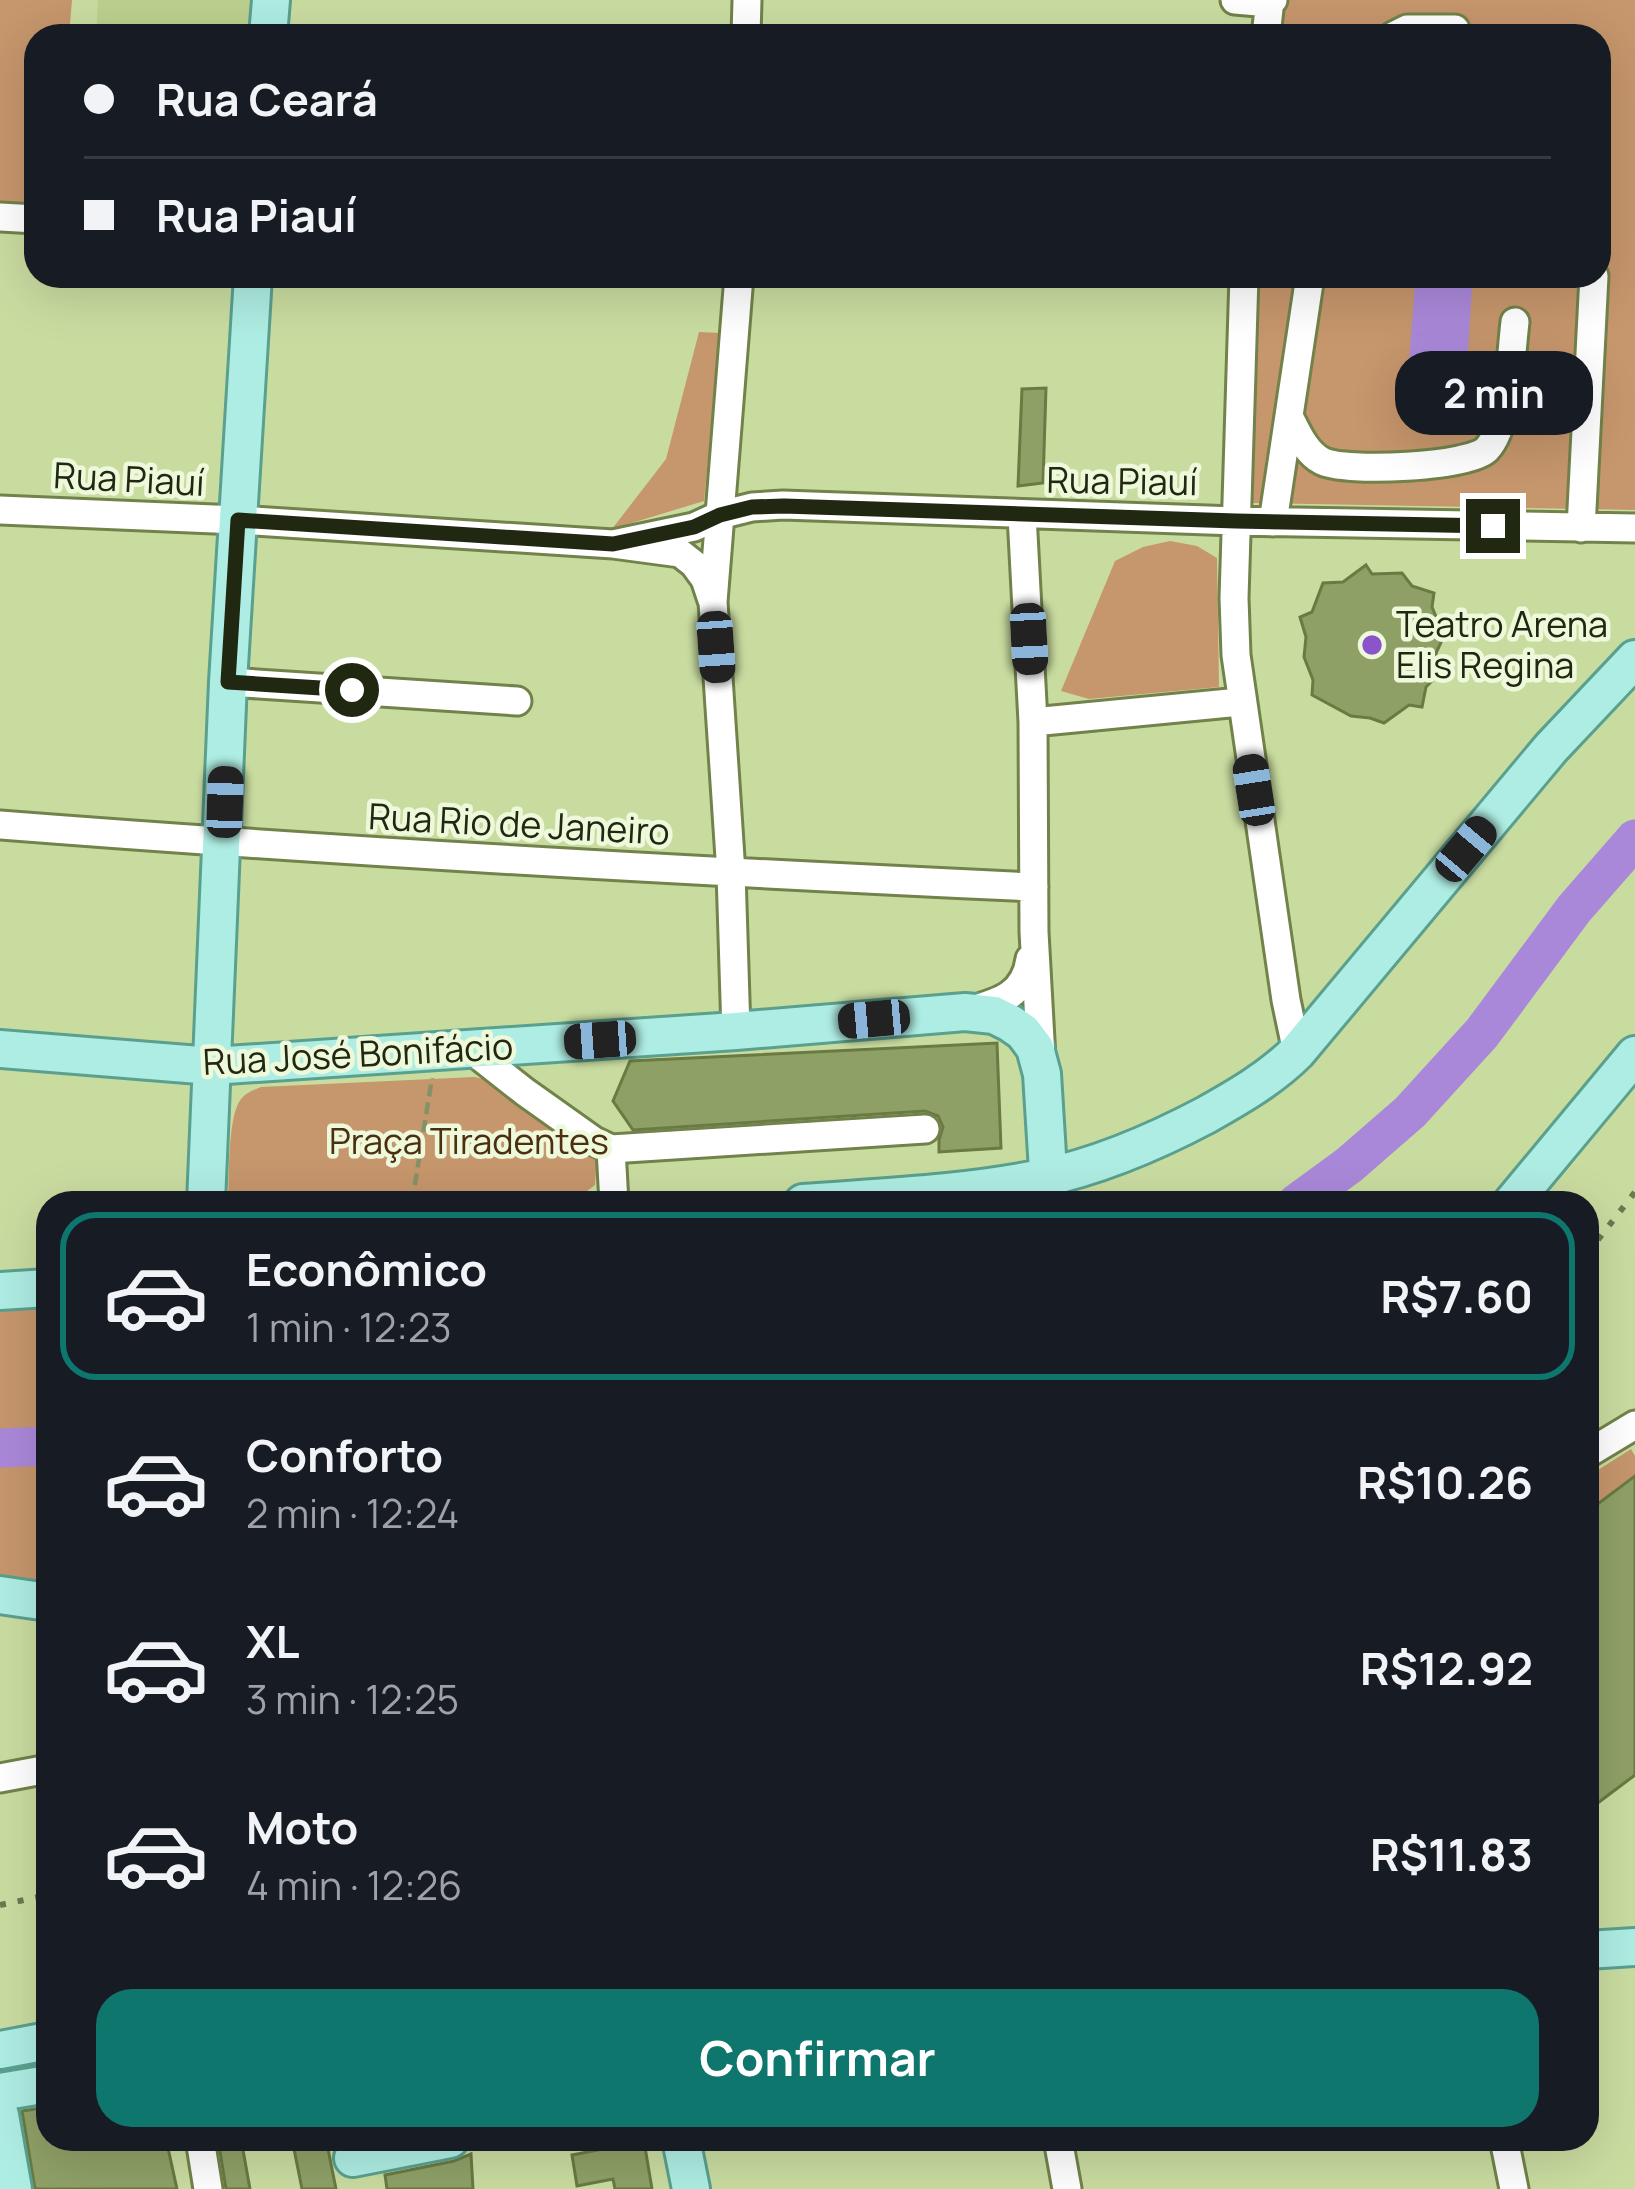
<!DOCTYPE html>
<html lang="pt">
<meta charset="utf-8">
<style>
body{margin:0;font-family:Manrope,sans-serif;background:#20242c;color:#f1f3f6;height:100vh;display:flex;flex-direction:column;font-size:45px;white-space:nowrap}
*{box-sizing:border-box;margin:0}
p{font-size:39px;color:#9ea1a6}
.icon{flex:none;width:66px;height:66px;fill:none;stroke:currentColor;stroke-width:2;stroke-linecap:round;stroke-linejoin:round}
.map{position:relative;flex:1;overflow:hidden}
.details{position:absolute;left:36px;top:1191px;width:1563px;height:960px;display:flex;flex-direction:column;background:#171b24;border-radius:36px;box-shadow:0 12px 48px #0002}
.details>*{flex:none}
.hud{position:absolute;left:24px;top:24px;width:1587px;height:264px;border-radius:36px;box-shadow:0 12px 48px #0002;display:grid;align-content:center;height:264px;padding:0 60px;background:#171b24}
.end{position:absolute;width:54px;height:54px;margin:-27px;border:15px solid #212811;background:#fff;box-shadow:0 0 0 6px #fff}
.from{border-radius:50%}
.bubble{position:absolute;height:84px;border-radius:36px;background:#171b24;box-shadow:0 12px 48px #0002;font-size:39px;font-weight:700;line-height:84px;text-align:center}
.car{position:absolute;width:36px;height:72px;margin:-36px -18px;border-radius:15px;box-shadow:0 0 9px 3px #0007;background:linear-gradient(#222 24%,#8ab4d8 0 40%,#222 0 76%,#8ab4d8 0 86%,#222 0)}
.hud b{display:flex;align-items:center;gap:42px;height:114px;font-size:45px}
.hud b+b{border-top:3px solid #363941}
.hud i{width:30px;height:30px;background:#f1f3f6}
ul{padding:21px 0 0;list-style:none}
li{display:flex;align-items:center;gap:36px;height:168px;margin:0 24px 18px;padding:0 36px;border:6px solid transparent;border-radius:36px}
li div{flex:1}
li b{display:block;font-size:45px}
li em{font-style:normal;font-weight:700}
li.current{border-color:#0f766e}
li>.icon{width:108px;height:108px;stroke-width:1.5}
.cta{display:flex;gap:24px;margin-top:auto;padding:24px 60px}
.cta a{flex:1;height:138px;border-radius:36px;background:#0f766e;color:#fff;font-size:48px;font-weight:700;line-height:138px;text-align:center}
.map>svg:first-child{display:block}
.built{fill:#bcd08e}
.green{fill:#c6966c}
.water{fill:#aa88d9}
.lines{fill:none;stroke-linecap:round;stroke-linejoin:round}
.river{stroke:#aa88d9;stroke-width:39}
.building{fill:#8fa067;stroke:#697a42;stroke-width:3}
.minor-casing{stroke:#71824a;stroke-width:33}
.major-casing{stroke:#5aa08e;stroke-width:42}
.path{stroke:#849265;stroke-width:4.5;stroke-dasharray:12 6;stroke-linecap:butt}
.minor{stroke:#fff;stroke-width:27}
.major{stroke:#aeede3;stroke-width:36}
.rail{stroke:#6b7850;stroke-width:6;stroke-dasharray:6 12;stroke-linecap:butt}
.route{stroke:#212811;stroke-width:15}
.poi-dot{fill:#8b54cb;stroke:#eef8da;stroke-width:4.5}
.labels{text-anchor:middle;stroke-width:9;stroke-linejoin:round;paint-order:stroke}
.street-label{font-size:36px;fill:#212811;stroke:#eef8da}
.poi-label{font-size:36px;fill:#212811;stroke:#eef8da;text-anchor:start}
.park-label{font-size:36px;fill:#4c2e11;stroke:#eef8da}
</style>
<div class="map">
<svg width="1635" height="2189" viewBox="0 0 1635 2189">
<rect width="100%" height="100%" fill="#c9dca0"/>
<path class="built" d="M98,0H256L253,36H96Z"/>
<path class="green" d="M0,0H72L69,36H36V206L0,203Z
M1277,0H1635V510L1252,503L1254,276H1599V36H1274Z
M699,332L721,333L704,501L612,529L666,459Z
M1170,541L1197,546L1217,558L1219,687L1089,699L1061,691L1115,561L1143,547Z
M474,1077L494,1081L597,1156L595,1185L583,1194L555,1203H228C229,1179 228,1124 238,1104C243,1094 251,1091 261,1087Z
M48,1308V1590L0,1583V1311Z
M1631,1449L1635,1456V1476L1587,1512V1477Z"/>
<path class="water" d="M1415,284L1472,288L1467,366L1409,362Z"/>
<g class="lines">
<path class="river" d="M1297,1203L1349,1165L1410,1112L1482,1033L1574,909L1635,839
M0,1448L48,1446"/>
</g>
<path class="building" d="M1046,388L1043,483L1018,486L1022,389Z
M1366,565L1372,574L1402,573L1412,586L1434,593L1432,607L1444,636L1436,653L1438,675L1426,687L1422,707L1409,705L1384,723L1370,718L1351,716L1312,695L1313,680L1304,657L1306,637L1300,617L1312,612L1323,583L1343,582Z
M997,1043L1001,1148L939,1152V1140L943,1127L938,1116L925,1111L633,1130L613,1101L630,1061Z
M1635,1476V1775L1599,1802L1587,1785V1512Z
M48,2107V2139H166L177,2189H35L22,2111Z
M218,2139H241L250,2189H226Z
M292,2139H326L336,2189H302Z
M644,2141L652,2189H615L613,2179L577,2186L572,2155Z
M471,2154L473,2189H387L385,2175L454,2161Z"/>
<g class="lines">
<defs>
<path id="minor" d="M1235,0L1270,3L1273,0
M746,36L747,0
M1266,36L1270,0
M1393,36L1407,29H1455
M0,217L36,219
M1244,276L1234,598L1236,655L1286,1000L1297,1052
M1289,416C1297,432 1306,453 1322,461C1345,473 1471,467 1487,449C1509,426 1511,354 1515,322
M0,510L238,520L613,544L680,553L694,564L705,579L712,600
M1022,515L1033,722L1034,932L1041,1058
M1273,522L1310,276
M1581,528L1594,276
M613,544L694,527L720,515L752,507L783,505L1236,521L1635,528
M228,682L517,701
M1033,722L1240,702
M0,825C344,852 689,871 1034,887
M969,1011C1000,1002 1025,995 1030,959
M736,1031L731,873L713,602L739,276
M469,1048L525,1092L594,1141L611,1149L925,1129
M611,1149L614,1203
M1587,1454L1635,1425
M0,1778L48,1769
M200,2139L208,2189
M1058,2139L1067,2189
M1504,2139L1514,2189"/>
<path id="major" d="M268,36L271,0
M0,1049L212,1066L736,1031L965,1012L994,1015L1010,1023L1023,1032L1035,1048L1042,1074L1050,1203
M206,1203L228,682L253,276
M803,1203C883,1197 963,1194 1042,1178C1099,1166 1155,1142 1206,1115C1238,1097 1271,1078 1297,1052L1551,748L1635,659
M1512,1203L1635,1055
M0,1291L48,1288
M0,1595L48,1602
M1587,1950L1635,1947
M0,2050L48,2041
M0,2092L48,2084
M0,2115L13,2189
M681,2139L691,2189
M353,2158L450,2139"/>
</defs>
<use href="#minor" class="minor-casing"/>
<use href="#major" class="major-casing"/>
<path class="path" d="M412,1203L432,1078"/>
<use href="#minor" class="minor"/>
<use href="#major" class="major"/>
<path class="rail" d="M1587,1254L1635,1192
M0,1905L48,1895"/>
</g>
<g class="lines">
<path class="route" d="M352,690L228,682L238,520L613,544L694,527L720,515L752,507L784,506L1236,521L1493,526"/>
</g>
<circle class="poi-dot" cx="1372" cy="645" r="12"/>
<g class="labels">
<g class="street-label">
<text transform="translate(129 479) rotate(3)" y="13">Rua Piauí</text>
<text transform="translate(1122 481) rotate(1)" y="13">Rua Piauí</text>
<text transform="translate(519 824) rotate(3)" y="13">Rua Rio de Janeiro</text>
<text transform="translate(358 1054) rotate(-3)" y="13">Rua José Bonifácio</text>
</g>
<g class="poi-label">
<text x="1396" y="637">Teatro Arena<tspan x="1396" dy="41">Elis Regina</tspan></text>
</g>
<g class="park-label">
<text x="469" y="1154">Praça Tiradentes</text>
</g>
</g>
</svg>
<i class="end from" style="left:352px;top:690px"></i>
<i class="end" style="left:1493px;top:526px"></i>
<div class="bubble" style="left:1395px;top:351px;width:198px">2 min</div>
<i class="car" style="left:1029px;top:639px;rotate:177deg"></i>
<i class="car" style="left:716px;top:647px;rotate:176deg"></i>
<i class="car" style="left:1254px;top:790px;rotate:351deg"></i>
<i class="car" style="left:225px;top:802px;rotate:2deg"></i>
<i class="car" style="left:1466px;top:849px;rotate:40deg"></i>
<i class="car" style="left:874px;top:1019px;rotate:265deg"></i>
<i class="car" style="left:600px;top:1040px;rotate:266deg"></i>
<div class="hud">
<b><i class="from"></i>Rua Ceará</b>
<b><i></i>Rua Piauí</b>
</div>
<section class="details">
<ul>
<li class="current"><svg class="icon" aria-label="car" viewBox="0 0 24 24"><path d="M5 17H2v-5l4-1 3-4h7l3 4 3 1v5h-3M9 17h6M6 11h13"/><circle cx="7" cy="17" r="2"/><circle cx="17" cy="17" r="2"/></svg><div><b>Econômico</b><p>1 min · 12:23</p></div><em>R$7.60</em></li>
<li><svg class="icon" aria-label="car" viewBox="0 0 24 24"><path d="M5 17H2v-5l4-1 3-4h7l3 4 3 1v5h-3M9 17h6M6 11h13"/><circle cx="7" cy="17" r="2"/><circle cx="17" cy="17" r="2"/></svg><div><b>Conforto</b><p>2 min · 12:24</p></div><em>R$10.26</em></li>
<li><svg class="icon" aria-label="car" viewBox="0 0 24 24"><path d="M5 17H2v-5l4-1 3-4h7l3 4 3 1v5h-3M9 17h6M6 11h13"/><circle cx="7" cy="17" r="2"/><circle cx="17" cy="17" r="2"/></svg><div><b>XL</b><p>3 min · 12:25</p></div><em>R$12.92</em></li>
<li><svg class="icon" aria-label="car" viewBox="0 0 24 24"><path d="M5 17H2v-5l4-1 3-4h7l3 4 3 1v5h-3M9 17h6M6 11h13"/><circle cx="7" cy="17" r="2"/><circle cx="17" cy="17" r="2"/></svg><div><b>Moto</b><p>4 min · 12:26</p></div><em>R$11.83</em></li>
</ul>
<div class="cta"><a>Confirmar</a></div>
</section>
</div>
